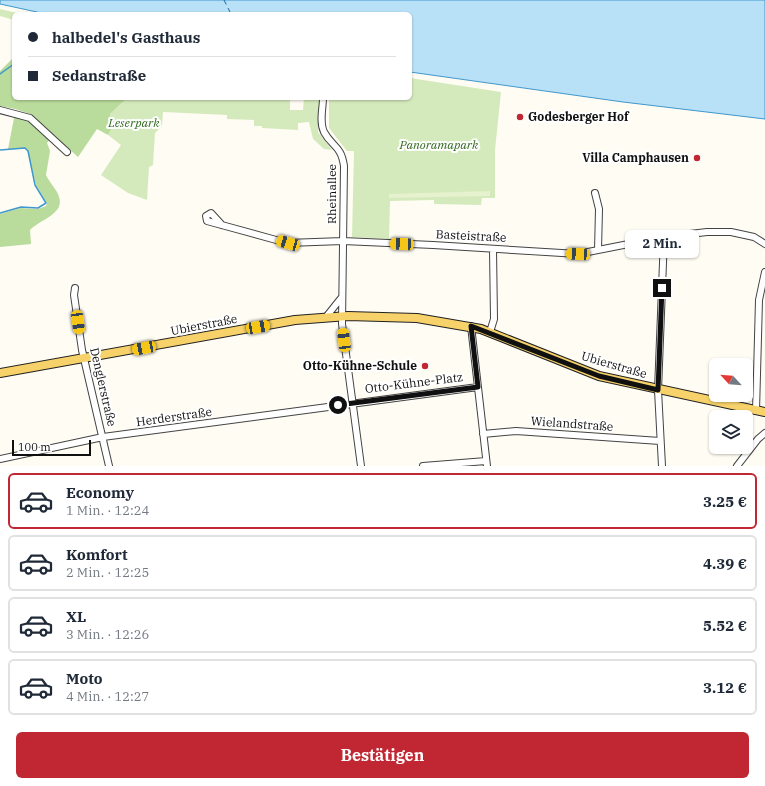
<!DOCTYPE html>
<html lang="de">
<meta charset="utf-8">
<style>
body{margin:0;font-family:"IBM Plex Serif",serif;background:#f6f6f7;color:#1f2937;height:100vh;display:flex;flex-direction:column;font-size:15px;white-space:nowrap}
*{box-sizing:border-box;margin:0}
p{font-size:13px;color:#747a83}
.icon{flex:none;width:22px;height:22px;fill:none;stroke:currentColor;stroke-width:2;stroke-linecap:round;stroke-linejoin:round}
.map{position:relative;height:466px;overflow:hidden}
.sheet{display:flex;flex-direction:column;background:#fff;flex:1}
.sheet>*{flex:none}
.guide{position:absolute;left:12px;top:12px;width:400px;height:88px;border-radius:6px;box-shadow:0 1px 3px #0004;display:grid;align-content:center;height:88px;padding:0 16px;background:#fff}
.needle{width:26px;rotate:296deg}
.tools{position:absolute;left:709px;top:358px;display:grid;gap:8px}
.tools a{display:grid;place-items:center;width:44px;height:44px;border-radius:6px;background:#fff;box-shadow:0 1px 3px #0004;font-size:20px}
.scale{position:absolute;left:12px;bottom:10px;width:79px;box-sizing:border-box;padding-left:4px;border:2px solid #101010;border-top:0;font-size:11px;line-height:14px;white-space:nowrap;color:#101010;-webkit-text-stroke:3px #fff;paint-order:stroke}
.end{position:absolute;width:18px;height:18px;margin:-9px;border:5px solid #101010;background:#fff;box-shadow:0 0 0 2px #fff}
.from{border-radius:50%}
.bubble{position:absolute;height:28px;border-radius:6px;background:#fff;box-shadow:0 1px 3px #0004;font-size:13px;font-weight:700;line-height:28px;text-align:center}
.car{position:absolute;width:12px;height:24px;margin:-12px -6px;border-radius:5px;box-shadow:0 0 3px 1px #0007;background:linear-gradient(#f5c518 24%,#345 0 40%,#f5c518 0 76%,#345 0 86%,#f5c518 0)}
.guide b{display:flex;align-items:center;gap:14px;height:38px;font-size:15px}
.guide b+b{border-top:1px solid #e0e1e3}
.guide i{width:10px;height:10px;background:#1f2937}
ul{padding:7px 0 0;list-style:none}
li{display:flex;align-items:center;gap:12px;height:56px;margin:0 8px 6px;padding:0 8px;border:2px solid #e0e1e3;border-radius:6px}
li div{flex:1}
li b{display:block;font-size:15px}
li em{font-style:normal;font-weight:700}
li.active{border-color:#c12732}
li>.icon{width:36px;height:36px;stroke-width:1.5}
.cta{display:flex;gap:8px;margin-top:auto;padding:8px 16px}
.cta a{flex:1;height:46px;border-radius:6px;background:#c12732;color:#fff;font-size:16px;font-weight:700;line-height:46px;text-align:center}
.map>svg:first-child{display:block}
.green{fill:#d5eabc}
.forest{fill:#b9db9b}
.pitch{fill:#e6f1ce}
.water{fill:#b8e0f6;stroke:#3f98cd}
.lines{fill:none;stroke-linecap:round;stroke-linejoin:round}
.stream{stroke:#3f98cd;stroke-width:1.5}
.ferry{stroke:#1869a3;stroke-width:1;stroke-dasharray:5 4;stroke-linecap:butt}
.minor-casing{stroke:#434343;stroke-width:8}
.major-casing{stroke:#212121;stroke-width:10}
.minor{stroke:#fff;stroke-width:6}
.major{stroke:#f7d26b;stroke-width:8}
.route{stroke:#101010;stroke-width:5}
.poi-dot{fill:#c12732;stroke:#fff;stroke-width:1.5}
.labels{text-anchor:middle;stroke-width:4;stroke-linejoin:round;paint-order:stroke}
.poi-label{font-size:12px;font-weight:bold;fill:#101010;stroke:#fff;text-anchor:end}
.park-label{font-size:12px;font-style:italic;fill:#30691f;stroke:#fff}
.street-label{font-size:12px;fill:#101010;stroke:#fff}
</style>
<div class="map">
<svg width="765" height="466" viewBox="0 0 765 466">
<rect width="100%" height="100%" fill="#fffcf3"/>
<path class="green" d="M0,9L22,14H14V20L0,16Z
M410,78L501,92L495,150V198H482L481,205L434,204V200L390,201L389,239L352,237L354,151H347L329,128V98H410Z
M127,98H290V110H303L304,98H319L318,132L332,150L324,149L313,139L309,122L298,123V130L262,128V126H254V120L227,119V115L163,112L162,126L155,133L153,165L149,167L147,200L128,193L101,175L121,145L108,135L111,130L110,114Z"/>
<path class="forest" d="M14,57V98H127L110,114L111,130L108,135L97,129L78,157L30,114L15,109L0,106V71Z
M15,113L27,117L50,139L47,143L50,151L46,175C49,182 58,191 59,197C65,214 39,220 30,230L31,244L0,247V214L20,208L38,209L46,206L47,203L36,185L27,149H8Z"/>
<path class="pitch" d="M490,191V196L389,198V194Z"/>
<path class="water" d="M0,0H765V119L623,102L410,72V14H46L0,4Z"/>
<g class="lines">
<path class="stream" d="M0,74L14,64
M0,150L25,148L28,151L35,185L46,203L38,208L21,207L0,213"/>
<path class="ferry" d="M224,0L231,14"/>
<defs>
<path id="minor" d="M323,98C323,108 319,122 324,132C332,147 341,145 344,166L342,324L361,466
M0,110L30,118L67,152
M595,193L599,209L598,250
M222,225L211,213L206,216L207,221L287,243L343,241L433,245L578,254L664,237L707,232H731L754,237L765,244
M75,288L74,295L82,350L109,466
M326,317L342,297
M471,326L487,466
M490,332L494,319L493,249
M756,411L759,300L765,272
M483,434L516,431L660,441
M0,459L103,437L478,387
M423,466L486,461
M662,466L658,390L664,237
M737,466L758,439L765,433"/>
<path id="major" d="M0,373L295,320L348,316L417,318L481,329L599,376L765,412"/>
</defs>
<use href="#minor" class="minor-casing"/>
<use href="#major" class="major-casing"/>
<use href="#minor" class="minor"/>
<use href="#major" class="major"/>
</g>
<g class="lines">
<path class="route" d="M338,405L478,387L471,326L599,376L658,390L662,288"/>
</g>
<g class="poi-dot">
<circle cx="520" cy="117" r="4"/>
<circle cx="697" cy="158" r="4"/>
<circle cx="425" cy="366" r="4"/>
</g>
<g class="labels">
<g class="poi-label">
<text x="528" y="121" text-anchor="start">Godesberger Hof</text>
<text x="689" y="162">Villa Camphausen</text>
<text x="417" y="370">Otto-Kühne-Schule</text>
</g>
<g class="park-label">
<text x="134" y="127">Leserpark</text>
<text x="439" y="149">Panoramapark</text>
</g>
<g class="street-label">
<text transform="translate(332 194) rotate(-90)" y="4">Rheinallee</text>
<text transform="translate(471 236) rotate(3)" y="4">Basteistraße</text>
<text transform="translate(204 325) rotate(-11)" y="4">Ubierstraße</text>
<text transform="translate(614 365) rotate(16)" y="4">Ubierstraße</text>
<text transform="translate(414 383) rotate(-7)" y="4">Otto-Kühne-Platz</text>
<text transform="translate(103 387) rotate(77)" y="4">Denglerstraße</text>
<text transform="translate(174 417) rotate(-8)" y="4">Herderstraße</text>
<text transform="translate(572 424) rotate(4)" y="4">Wielandstraße</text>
</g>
</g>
</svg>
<div class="tools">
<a><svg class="needle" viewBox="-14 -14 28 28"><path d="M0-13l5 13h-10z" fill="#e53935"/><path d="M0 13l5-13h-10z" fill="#747a83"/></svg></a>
<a><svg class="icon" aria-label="layers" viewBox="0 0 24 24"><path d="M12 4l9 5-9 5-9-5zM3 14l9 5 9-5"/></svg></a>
</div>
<div class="scale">100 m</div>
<i class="end from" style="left:338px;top:405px"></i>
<i class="end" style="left:662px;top:288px"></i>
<div class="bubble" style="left:625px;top:230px;width:74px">2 Min.</div>
<i class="car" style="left:288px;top:243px;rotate:286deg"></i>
<i class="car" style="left:402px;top:244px;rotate:272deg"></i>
<i class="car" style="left:578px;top:254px;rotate:273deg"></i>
<i class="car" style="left:78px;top:322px;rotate:172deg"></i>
<i class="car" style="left:258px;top:327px;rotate:80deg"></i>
<i class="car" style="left:344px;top:340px;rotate:353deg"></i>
<i class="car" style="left:144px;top:348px;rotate:259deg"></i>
<div class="guide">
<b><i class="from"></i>halbedel's Gasthaus</b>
<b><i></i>Sedanstraße</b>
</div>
</div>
<section class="sheet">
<ul>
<li class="active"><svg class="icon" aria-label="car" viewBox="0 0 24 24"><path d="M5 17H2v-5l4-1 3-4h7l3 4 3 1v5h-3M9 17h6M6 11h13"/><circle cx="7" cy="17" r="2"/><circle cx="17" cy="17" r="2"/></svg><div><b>Economy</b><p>1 Min. · 12:24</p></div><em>3.25 €</em></li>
<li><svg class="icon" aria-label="car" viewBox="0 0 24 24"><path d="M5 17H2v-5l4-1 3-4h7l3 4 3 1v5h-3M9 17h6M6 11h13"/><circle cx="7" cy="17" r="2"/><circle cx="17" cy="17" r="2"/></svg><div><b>Komfort</b><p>2 Min. · 12:25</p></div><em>4.39 €</em></li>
<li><svg class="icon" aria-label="car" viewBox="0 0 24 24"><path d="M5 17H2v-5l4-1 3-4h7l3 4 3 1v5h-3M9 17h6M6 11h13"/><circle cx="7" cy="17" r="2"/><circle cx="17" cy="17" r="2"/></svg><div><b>XL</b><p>3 Min. · 12:26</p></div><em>5.52 €</em></li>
<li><svg class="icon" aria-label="car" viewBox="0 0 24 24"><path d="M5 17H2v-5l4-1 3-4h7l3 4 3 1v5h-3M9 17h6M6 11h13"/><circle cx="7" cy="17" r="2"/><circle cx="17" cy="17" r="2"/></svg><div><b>Moto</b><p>4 Min. · 12:27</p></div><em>3.12 €</em></li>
</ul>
<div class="cta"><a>Bestätigen</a></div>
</section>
